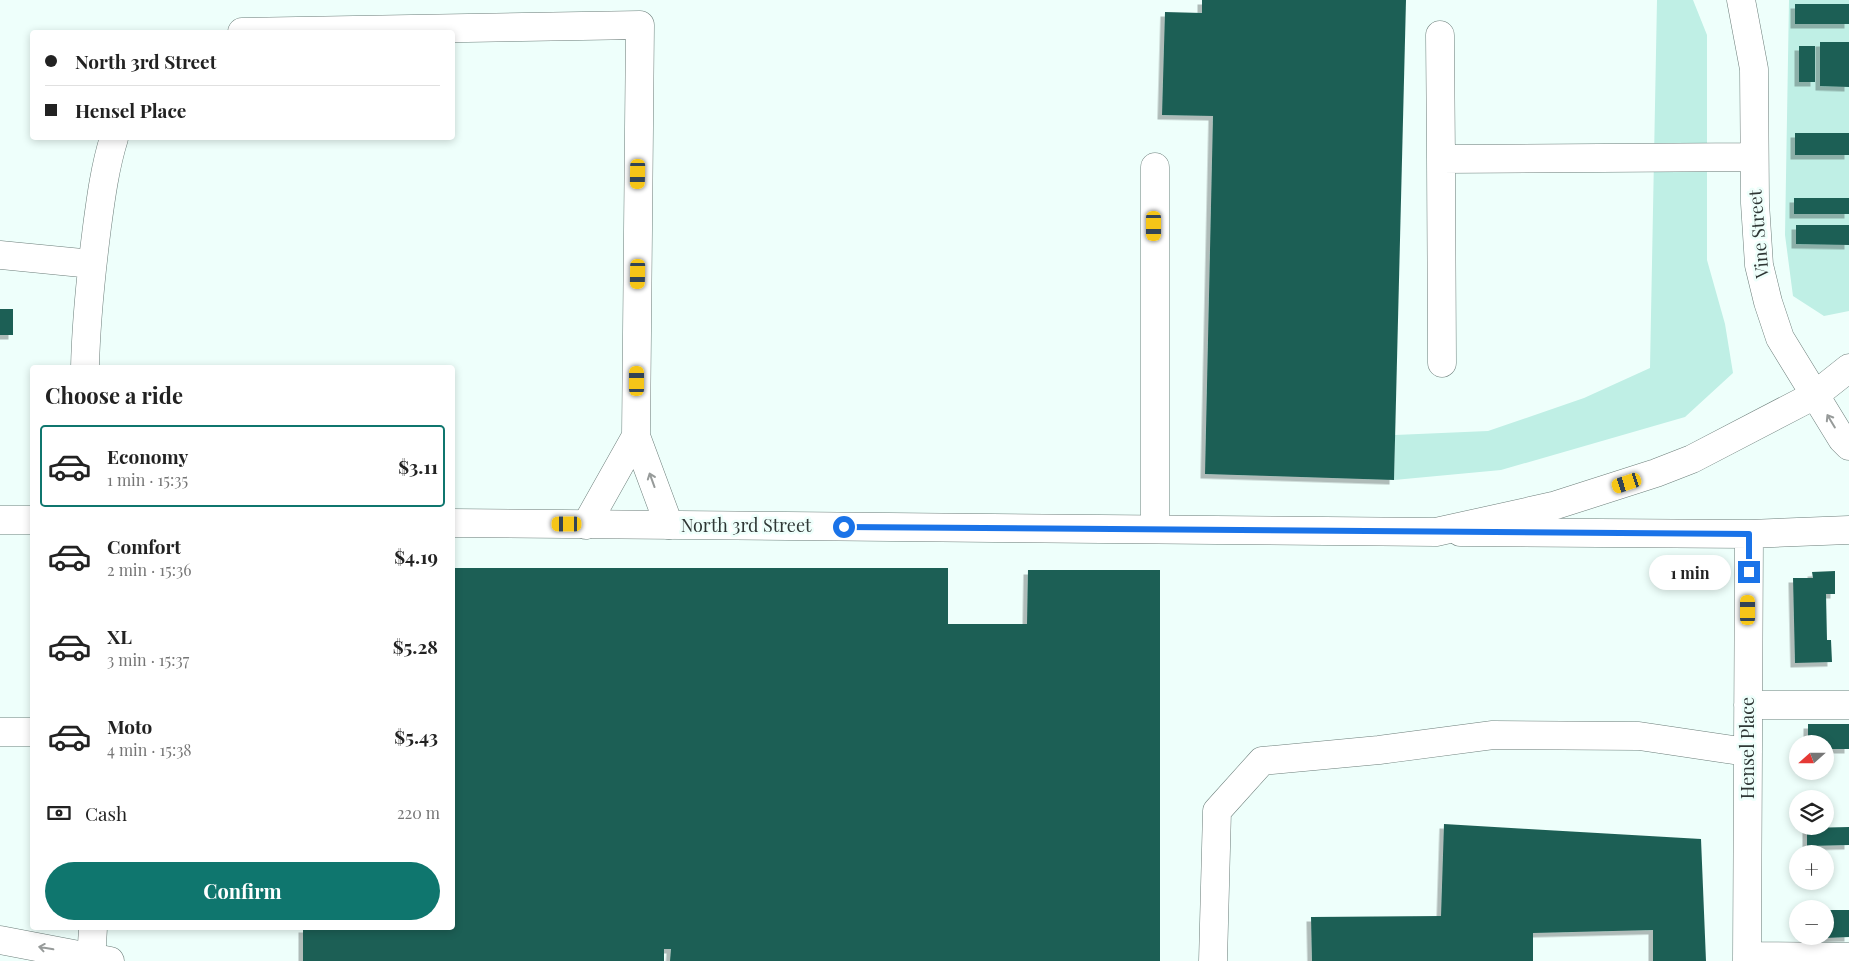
<!DOCTYPE html>
<meta charset="utf-8">
<style>
body{margin:0;font-family:"Playfair Display",serif;background:#f2f2f2;color:#222;height:100vh;display:flex;flex-direction:column;font-size:19px;white-space:nowrap}
*{box-sizing:border-box;margin:0}
p{font-size:16px;color:#767676}
.icon{flex:none;width:28px;height:28px;fill:none;stroke:currentColor;stroke-width:2;stroke-linecap:round;stroke-linejoin:round}
.map{position:relative;flex:1;overflow:hidden}
.panel{position:absolute;left:30px;top:365px;width:425px;height:565px;display:flex;flex-direction:column;background:#fff;border-radius:5px;box-shadow:0 2px 8px #0003}
.panel>*{flex:none}
.banner{position:absolute;left:30px;top:30px;width:425px;height:110px;border-radius:5px;box-shadow:0 2px 8px #0003;display:grid;align-content:center;height:110px;padding:0 15px;background:#fff}
.needle{width:32px;rotate:249deg}
.tools{position:absolute;left:1789px;top:735px;display:grid;gap:10px}
.tools a{display:grid;place-items:center;width:45px;height:45px;border-radius:50%;background:#fff;box-shadow:0 2px 8px #0003;font-size:25px}
.end{position:absolute;width:22px;height:22px;margin:-11px;border:6px solid #1a73e8;background:#fff;box-shadow:0 0 0 2px #fff}
.from{border-radius:50%}
.bubble{position:absolute;height:35px;border-radius:18px;background:#fff;box-shadow:0 2px 8px #0003;font-size:16px;font-weight:700;line-height:35px;text-align:center}
.car{position:absolute;width:15px;height:30px;margin:-15px -8px;border-radius:6px;box-shadow:0 0 4px 1px #0007;background:linear-gradient(#f5c518 24%,#345 0 40%,#f5c518 0 76%,#345 0 86%,#f5c518 0)}
.banner b{display:flex;align-items:center;gap:18px;height:48px;font-size:19px}
.banner b+b{border-top:1px solid #e0e0e0}
.banner i{width:12px;height:12px;background:#222}
ul{padding:0;list-style:none}
li{display:flex;align-items:center;gap:15px;height:82px;margin:0 10px 8px;padding:0 5px;border:2px solid transparent;border-radius:5px}
li div{flex:1}
li b{display:block;font-size:19px}
li em{font-style:normal;font-weight:700}
li.active{border-color:#0f766e}
li>.icon{width:45px;height:45px;stroke-width:1.5}
h2{padding:0 15px;font-size:22px;line-height:60px}
.pay{display:flex;align-items:center;gap:12px;height:55px;padding:0 15px;font-size:19px}
.pay p{margin-inline-start:auto}
.button{display:flex;gap:10px;margin-top:auto;padding:10px 15px}
.button a{flex:1;height:58px;border-radius:30px;background:#0f766e;color:#fff;font-size:20px;font-weight:700;line-height:58px;text-align:center}
.map>svg:first-child{display:block}
.green{fill:#bfefe5}
.building{fill:#1e5f55;filter:url(#shadow)}
.lines{fill:none;stroke-linecap:round;stroke-linejoin:round}
.minor-casing{stroke:#6c7e7a;stroke-width:29}
.major-casing{stroke:#6c7e7a;stroke-width:29}
.highway-casing{stroke:#6c7e7a;stroke-width:29}
.minor{stroke:#fff;stroke-width:28}
.major{stroke:#fff;stroke-width:28}
.highway{stroke:#fff;stroke-width:28}
.oneway{stroke:#979b9a}
.route{stroke:#1a73e8;stroke-width:6}
.labels{text-anchor:middle;stroke-width:5;stroke-linejoin:round;paint-order:stroke}
.street-label{font-size:18px;fill:#2f3735;stroke:#eefffb}
</style>
<div class="map">
<svg width="1849" height="961" viewBox="0 0 1849 961">
<defs>
<filter id="shadow"><feDropShadow dx="-4.5" dy="4.5" stdDeviation="0" flood-color="#0004"/></filter>
</defs>
<rect width="100%" height="100%" fill="#eefffb"/>
<path class="green" d="M1657,0H1693L1707,35V260L1725,324L1733,373L1685,417L1501,470L1394,480L1395,435L1488,431L1584,398L1650,368Z
M1789,0H1849V311L1824,316L1793,296L1785,235Z"/>
<path class="building" d="M1202,0H1406L1394,480L1205,474L1213,116L1162,115L1165,12L1202,13Z
M1795,4H1849V24H1795Z
M1820,42H1849V87L1820,86Z
M1799,46H1815V82H1799Z
M1795,133H1849V155H1795Z
M1794,198H1849V214H1794Z
M1796,225H1849V245L1796,244Z
M0,309H13V335H0Z
M452,568H948V624H1027L1028,570H1160V961H670L671,949H664V961H303V928H452Z
M1835,571V594H1826L1827,640H1831L1832,662L1795,663L1793,578H1813L1812,572Z
M1808,724H1849V749H1825V744H1808Z
M1444,824L1701,839L1706,961H1653V930L1533,933V961H1312L1311,917L1441,916Z
M1849,827V845L1807,846V828Z
M1825,910H1849V937L1825,938Z"/>
<g class="lines">
<defs>
<path id="minor" d="M1741,0L1754,69L1755,203L1759,265L1768,302L1780,338L1842,439L1849,446
M242,32L640,25L636,436
M1440,35L1441,159
M1155,167V529
M0,255L92,264
M1442,363L1441,159L1754,157
M85,368C86,320 91,274 97,227C101,197 105,167 114,138
M586,525L636,436L669,525
M1460,532L1749,534L1849,530
M1748,705H1849
M0,732H32
M0,940L110,961
M1747,956L1849,957
M1213,961L1217,811L1262,761L1379,750L1493,735L1639,736L1747,752
M1747,961L1749,534"/>
<path id="major" d="M91,961L93,928"/>
<path id="highway" d="M0,520H32
M452,523L1436,532L1553,506L1656,473L1692,459L1815,395L1849,368"/>
</defs>
<use href="#minor" class="minor-casing"/>
<use href="#major" class="major-casing"/>
<use href="#highway" class="highway-casing"/>
<use href="#minor" class="minor"/>
<use href="#major" class="major"/>
<use href="#highway" class="highway"/>
</g>
<defs><path id="oneway-shaft" d="M-6 0H5M1.5-3L5.5 0L1.5 3" fill="none" stroke-width="1.6" stroke-linecap="round" stroke-linejoin="round" transform="scale(1.25)"/></defs>
<g class="oneway">
<use href="#oneway-shaft" transform="translate(1831 421) rotate(-121)"/>
<use href="#oneway-shaft" transform="translate(652 480) rotate(-110)"/>
<use href="#oneway-shaft" transform="translate(46 948) rotate(-170)"/>
</g>
<g class="lines">
<path class="route" d="M844,527L1749,534V572"/>
</g>
<g class="labels">
<g class="street-label">
<text transform="translate(1759 234) rotate(-95)" y="6">Vine Street</text>
<text x="746" y="532">North 3rd Street</text>
<text transform="translate(1748 748) rotate(-90)" y="6">Hensel Place</text>
</g>
</g>
</svg>
<div class="tools">
<a><svg class="needle" viewBox="-14 -14 28 28"><path d="M0-13l5 13h-10z" fill="#e53935"/><path d="M0 13l5-13h-10z" fill="#767676"/></svg></a>
<a><svg class="icon" aria-label="layers" viewBox="0 0 24 24"><path d="M12 4l9 5-9 5-9-5zM3 14l9 5 9-5"/></svg></a>
<a>+</a>
<a>−</a>
</div>
<i class="end from" style="left:844px;top:527px"></i>
<i class="end" style="left:1749px;top:572px"></i>
<div class="bubble" style="left:1649px;top:555px;width:82px">1 min</div>
<i class="car" style="left:638px;top:174px;rotate:181deg"></i>
<i class="car" style="left:1154px;top:226px;rotate:180deg"></i>
<i class="car" style="left:638px;top:274px;rotate:181deg"></i>
<i class="car" style="left:637px;top:381px;rotate:0deg"></i>
<i class="car" style="left:1627px;top:483px;rotate:252deg"></i>
<i class="car" style="left:567px;top:524px;rotate:270deg"></i>
<i class="car" style="left:1748px;top:610px;rotate:0deg"></i>
<div class="banner">
<b><i class="from"></i>North 3rd Street</b>
<b><i></i>Hensel Place</b>
</div>
<section class="panel">
<h2>Choose a ride</h2>
<ul>
<li class="active"><svg class="icon" aria-label="car" viewBox="0 0 24 24"><path d="M5 17H2v-5l4-1 3-4h7l3 4 3 1v5h-3M9 17h6M6 11h13"/><circle cx="7" cy="17" r="2"/><circle cx="17" cy="17" r="2"/></svg><div><b>Economy</b><p>1 min · 15:35</p></div><em>$3.11</em></li>
<li><svg class="icon" aria-label="car" viewBox="0 0 24 24"><path d="M5 17H2v-5l4-1 3-4h7l3 4 3 1v5h-3M9 17h6M6 11h13"/><circle cx="7" cy="17" r="2"/><circle cx="17" cy="17" r="2"/></svg><div><b>Comfort</b><p>2 min · 15:36</p></div><em>$4.19</em></li>
<li><svg class="icon" aria-label="car" viewBox="0 0 24 24"><path d="M5 17H2v-5l4-1 3-4h7l3 4 3 1v5h-3M9 17h6M6 11h13"/><circle cx="7" cy="17" r="2"/><circle cx="17" cy="17" r="2"/></svg><div><b>XL</b><p>3 min · 15:37</p></div><em>$5.28</em></li>
<li><svg class="icon" aria-label="car" viewBox="0 0 24 24"><path d="M5 17H2v-5l4-1 3-4h7l3 4 3 1v5h-3M9 17h6M6 11h13"/><circle cx="7" cy="17" r="2"/><circle cx="17" cy="17" r="2"/></svg><div><b>Moto</b><p>4 min · 15:38</p></div><em>$5.43</em></li>
</ul>
<div class="pay"><svg class="icon" aria-label="cash" viewBox="0 0 24 24"><path d="M3 7h18v10H3z"/><circle cx="12" cy="12" r="2"/></svg>Cash<p>220 m</p></div>
<div class="button"><a>Confirm</a></div>
</section>
</div>
